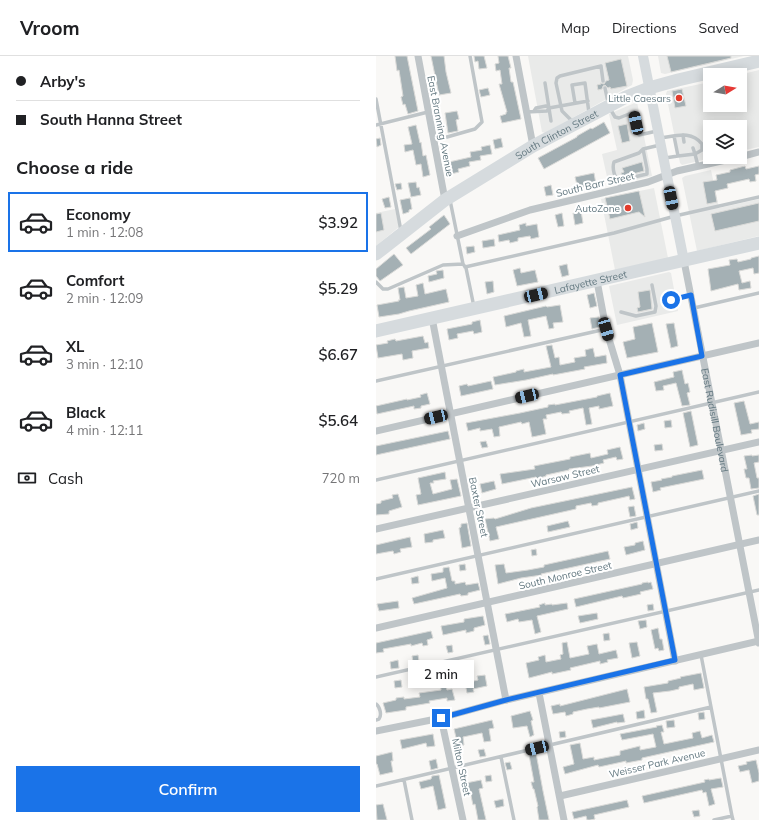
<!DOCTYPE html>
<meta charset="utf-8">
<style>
body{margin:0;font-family:Mulish,sans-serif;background:#f6f6f6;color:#202124;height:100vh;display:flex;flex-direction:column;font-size:15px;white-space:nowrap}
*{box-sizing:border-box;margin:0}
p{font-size:13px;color:#757577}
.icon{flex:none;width:22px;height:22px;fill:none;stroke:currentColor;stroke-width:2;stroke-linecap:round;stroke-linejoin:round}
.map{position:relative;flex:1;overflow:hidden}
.details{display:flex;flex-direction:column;background:#fff;width:376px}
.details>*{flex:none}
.banner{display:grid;align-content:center;height:88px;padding:0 16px;background:#fff}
.needle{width:26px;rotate:79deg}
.fabs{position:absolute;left:327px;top:12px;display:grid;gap:8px}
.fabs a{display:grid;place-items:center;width:44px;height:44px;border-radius:0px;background:#fff;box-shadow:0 2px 10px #0003;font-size:20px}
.end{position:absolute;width:18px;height:18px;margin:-9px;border:5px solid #1a73e8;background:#fff;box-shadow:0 0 0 2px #fff}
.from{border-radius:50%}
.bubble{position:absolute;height:28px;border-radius:0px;background:#fff;box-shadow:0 2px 10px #0003;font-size:13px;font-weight:600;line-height:28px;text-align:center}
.car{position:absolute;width:12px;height:24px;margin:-12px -6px;border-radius:5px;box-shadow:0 0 3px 1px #0007;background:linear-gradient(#222 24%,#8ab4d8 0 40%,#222 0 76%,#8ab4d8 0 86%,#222 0)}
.banner b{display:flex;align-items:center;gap:14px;height:38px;font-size:15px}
.banner b+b{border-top:1px solid #e0e0e0}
.banner i{width:10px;height:10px;background:#202124}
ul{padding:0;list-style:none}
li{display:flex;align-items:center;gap:12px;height:60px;margin:0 8px 6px;padding:0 8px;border:2px solid transparent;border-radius:0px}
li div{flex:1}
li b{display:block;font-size:15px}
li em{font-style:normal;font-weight:600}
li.current{border-color:#1a73e8}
li>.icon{width:36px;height:36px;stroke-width:1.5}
h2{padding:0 16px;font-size:18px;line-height:48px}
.pay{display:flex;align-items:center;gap:10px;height:44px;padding:0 16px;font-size:15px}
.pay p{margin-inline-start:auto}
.cta{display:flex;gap:8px;margin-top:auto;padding:8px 16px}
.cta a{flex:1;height:46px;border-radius:0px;background:#1a73e8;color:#fff;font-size:16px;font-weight:600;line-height:46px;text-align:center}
header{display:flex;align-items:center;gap:24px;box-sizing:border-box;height:56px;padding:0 20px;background:#fff;border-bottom:1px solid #e0e0e0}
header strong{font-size:19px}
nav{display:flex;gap:22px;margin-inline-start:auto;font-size:14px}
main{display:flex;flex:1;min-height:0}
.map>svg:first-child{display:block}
.built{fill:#e9eae9}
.building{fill:#a4b0b4;stroke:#dadad8}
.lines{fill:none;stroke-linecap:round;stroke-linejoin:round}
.lane{stroke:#bfc5c8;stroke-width:3.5}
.street{stroke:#bfc5c8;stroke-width:7}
.secondary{stroke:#d6dbde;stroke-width:10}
.highway{stroke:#d6dbde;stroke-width:13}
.route{stroke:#1a73e8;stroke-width:5}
.poi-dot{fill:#e23c2d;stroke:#fff;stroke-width:1.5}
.labels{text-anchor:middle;stroke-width:4;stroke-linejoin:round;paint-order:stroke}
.poi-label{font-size:10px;fill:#647981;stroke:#fff;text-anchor:end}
.street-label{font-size:10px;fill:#647981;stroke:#fff}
</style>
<header>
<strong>Vroom</strong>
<nav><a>Map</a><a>Directions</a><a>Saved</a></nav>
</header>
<main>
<section class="details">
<div class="banner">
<b><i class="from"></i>Arby's</b>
<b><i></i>South Hanna Street</b>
</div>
<h2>Choose a ride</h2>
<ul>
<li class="current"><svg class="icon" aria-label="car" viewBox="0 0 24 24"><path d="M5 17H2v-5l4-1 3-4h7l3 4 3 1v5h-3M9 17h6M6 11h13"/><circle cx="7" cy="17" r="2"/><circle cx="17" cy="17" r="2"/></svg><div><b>Economy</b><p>1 min · 12:08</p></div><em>$3.92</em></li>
<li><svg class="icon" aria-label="car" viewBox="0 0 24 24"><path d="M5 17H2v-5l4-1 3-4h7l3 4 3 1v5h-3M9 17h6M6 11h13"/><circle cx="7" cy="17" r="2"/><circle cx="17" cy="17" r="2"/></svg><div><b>Comfort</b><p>2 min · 12:09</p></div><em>$5.29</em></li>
<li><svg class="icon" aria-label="car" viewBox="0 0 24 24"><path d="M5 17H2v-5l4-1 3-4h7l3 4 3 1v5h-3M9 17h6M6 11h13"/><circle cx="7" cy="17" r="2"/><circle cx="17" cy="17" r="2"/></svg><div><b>XL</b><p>3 min · 12:10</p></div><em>$6.67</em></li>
<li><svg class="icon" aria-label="car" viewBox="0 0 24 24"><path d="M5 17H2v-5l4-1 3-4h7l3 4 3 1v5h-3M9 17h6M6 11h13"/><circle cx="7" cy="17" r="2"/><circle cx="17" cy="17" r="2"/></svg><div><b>Black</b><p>4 min · 12:11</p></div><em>$5.64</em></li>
</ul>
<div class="pay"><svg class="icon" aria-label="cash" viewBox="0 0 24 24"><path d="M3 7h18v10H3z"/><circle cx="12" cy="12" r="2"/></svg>Cash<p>720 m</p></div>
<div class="cta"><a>Confirm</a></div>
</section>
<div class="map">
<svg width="383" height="764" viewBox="0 0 383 764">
<rect width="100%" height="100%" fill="#f9f8f6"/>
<path class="built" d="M152,0H252L257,24L256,29L169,77L166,76Z
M282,0H368L289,18L285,17Z
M383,14V91L364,95V71H334V101H339L306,109L304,107L290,38L291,35L334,26V49H364V19H363Z
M261,46L276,120L233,130L226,98L241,94L233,58Z
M335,114L343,152L383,143V180L321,195L306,122L309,120Z
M278,132L292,202L239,214L225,143Z
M19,153L23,171L0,190V157Z
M293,216L295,217L302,255L241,269L233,230Z"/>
<path class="building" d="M19,0H31L42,55L32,58L29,48L27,49L25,41L27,40L23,14L21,15Z
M55,0H68L70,16L75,37L63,39Z
M98,0H108L111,12L103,13L102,5L99,6Z
M122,0H132L135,12H133L135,26H137L145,63L126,67L124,60L130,58V56H131L123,28H126L124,14L120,15L119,8L123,7Z
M291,0H355V2L295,16Z
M245,3L251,30L235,33L234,31L232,32L229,29L227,30L226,33L222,34L221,29L225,28L224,27L228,28L230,25L233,24L229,7Z
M112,32L114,39L105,41L103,34Z
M306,33L310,50L299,52L296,35Z
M81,55L83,63L80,64L82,75L72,77L69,57Z
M228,66L234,77L168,113L162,102L201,81V80L215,72L216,73Z
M251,68L254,85L246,87L242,70Z
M40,69L44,87L45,86L47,100L50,99L54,119L47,121L45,108L40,109L37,94L29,96L28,89L36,88L32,71Z
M4,82L5,89L1,91L0,83Z
M125,82L127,91L119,93L117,84Z
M114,89L116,98L104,100L105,104L93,106L94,110L82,113L83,116L75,118L73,106L95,101L94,96L106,94L105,91Z
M266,106L268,115L246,121L245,117L248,116L246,112Z
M369,110L370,113L383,110V118L379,119L380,125L374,126L373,123L351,128L352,132L339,135L341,146L331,148L327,126L341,124L340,119L354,116V114Z
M218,117L220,128L202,133L199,121Z
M40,126L41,132L43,131L45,139L35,141L32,127Z
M25,127L26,133L21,134L19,128Z
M175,129L177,139L170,140L168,131Z
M263,135L269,161L263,156L234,163L229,142Z
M13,141L15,151L9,152L6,143Z
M34,142L36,153L33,154V156L27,158L24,144Z
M383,147V165L339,175L335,158Z
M205,155L207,167L199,169L197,157Z
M5,157L8,174L0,176V158Z
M186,157L188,170L182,171L179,159Z
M68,159L74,168L35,198L30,192L55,173L53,171Z
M150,167V170L161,168L163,181L155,183L154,180L142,182V185L134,187L133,184L123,186L122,179L144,174L143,169Z
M118,183L119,190L107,192L106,185Z
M98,190L99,196L91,198L90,191Z
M18,198L27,209L4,225L0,220V213Z
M383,200V217L378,218L377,212L363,215L366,227L374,225L375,232L363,234L362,228L335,235L332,213L354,209L353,204L361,203L362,206L375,203V202Z
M191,208L193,219L186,221L183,210Z
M144,212L145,217L159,214L162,226L141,230L137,214Z
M67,214L68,222L53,226L52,220L61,218L60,215Z
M117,225L118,236L111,238L109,226Z
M47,227L49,238L70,233L73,246L33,255L23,258L3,261L1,249L23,245L22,244H24L22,232L28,231L30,242L42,240L40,229Z
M274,234L276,253L262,256L261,252L264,251L262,236Z
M218,237L221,250L214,252L211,239Z
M184,249L187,266L177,267L178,272L173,273L170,260L152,264L155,280L148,281L145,267L130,271L128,260L170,250L171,251Z
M223,261L224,271L216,273L214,262Z
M104,264L106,276L98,278L97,275L81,278L82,282L73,284L71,273L96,268V266Z
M276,267L282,296L251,302L247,286L259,283L257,271Z
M298,267L302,290L295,292L290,268Z
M47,280L49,287L52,286L53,292L36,295L37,302L27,304L26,298L2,302L0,289L12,287L11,285L19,283L20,285Z
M176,289L179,302L183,301L184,309L199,306L198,302L210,300L209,294L217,292L219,301L230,299L231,307L208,311L209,313L177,319V318L150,324L119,329L117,321L140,316V315L148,313V316L175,311L170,290Z
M306,314L309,328L312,327L314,336L311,337L314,349L306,350L300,327L287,330L288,334L280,335L278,326L298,321L297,316Z
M115,325L117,333L85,340L83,330L91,328L92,330Z
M51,337L54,348L45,350V352L38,353V350L1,358L0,350L31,343V344L45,341L44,339Z
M234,337L237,350L223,353V350L213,352L216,368L210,369L207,352L193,355L194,357L186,358L185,356L170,359L171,363H167L170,378L161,380L156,381L153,366L146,368L145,366L123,371L124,380L118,381L116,373L104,375V372L92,375L90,367L144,357L172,351V349L179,348V349L221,341V340Z
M368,345L374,368L383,366V373L375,374L376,377L365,379L358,347Z
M315,355L322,389L314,391L307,357Z
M295,364L296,371L289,372L288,365Z
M268,367L269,373L262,375L261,369Z
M72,375L74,383L0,399V390Z
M110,385L112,391L106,392L104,386Z
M286,388L287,394L279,395L278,389Z
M244,391L247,403L241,404L240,401L227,404L228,407L216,410L193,413V414L170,419V420L161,423L160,421L126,428L124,418L159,413L158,410L194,403V401L214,397L215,402L232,398L231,394Z
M376,399V400L383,399V406L378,407L381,422H383V432L375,433L373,422H370L368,413H371L368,400Z
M326,414L328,423L284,432L285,434L277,436L275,426L286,424L285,423L296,421V420Z
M69,416L70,423L57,425L58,427H54L57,438L76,433L74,424L81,423L85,440L42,449L40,439L45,438L42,422Z
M118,425L120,433L106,437L104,428Z
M256,431L259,443L254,444L253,440L249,441L222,447V449L216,450L215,447L200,450V453L120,471L123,483L114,485L109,463L118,462L119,463L155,452Z
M22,438L26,451L13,455V458L0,459V448L5,447V445L17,442L16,439Z
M383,438V459H381L377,440Z
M258,450L260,460L254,461L252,451Z
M192,465L194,471L172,476L171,470Z
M261,466L262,472L255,474L254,468Z
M91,467L95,490L86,492L83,472L85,471V468Z
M67,474L69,482L57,484V486L49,487L48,478Z
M34,481L36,491L24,493L25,496L18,498L17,495L0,498V489Z
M267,485L269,494L250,499L248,491L259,489V487Z
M160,493L161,499L156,500L155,494Z
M232,495L234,503L165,518L166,519L145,522L122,528L119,509L128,508L130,517L152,514L168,511V509Z
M89,508L90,514L84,515L83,509Z
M73,511L76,525H79V528L89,526L90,529L102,527L104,534L92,537V539L85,540L84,538L38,548L36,542L71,532L69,522L56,525L55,518L67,516V512Z
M42,520L43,527L36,528L35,522Z
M272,527L275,526L277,533L264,536L265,538L247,542L246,540L200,551L198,543L266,528V527L272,526Z
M22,545L23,552L3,555L1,548Z
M169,547V549L176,548V549L191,547L192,553L161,560L165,576L159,578L156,564L143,566L142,563L131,566L129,558L164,551L163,549Z
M277,548L278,554L272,555L271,549Z
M221,557L222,563L204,567L202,560Z
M107,560L109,569L98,572V575L90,577V574L67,579L65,570L88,566V563Z
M270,564L271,571L264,573L262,565Z
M282,572L284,583H286L288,594L283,595L282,592L279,593L275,574Z
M55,575L57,582L51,584L52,589L47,590L46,587L35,590V588L7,593L8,596L0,597V587Z
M233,577L234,584L228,585L227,578Z
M112,579L114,588L109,589L107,580Z
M191,586L194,602L213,598L211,590L221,588L223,598L240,594L242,602L231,604L232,606L224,608V605L194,612L195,614L176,618V616L153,622L150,607L163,604L162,601L169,599L170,606L185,603L184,599L187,598L186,587Z
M261,586L264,600L256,602L253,587Z
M76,589L77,596L72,597L70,590Z
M42,599L43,605L37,606L36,600Z
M22,604L23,612L15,613L14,606Z
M325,617L328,632L318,634L317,628L303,631V633L294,635L277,637L281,656L275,657L272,643H270L268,631L292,627V625L305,622L304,621Z
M109,619L111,630L97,633L98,636L91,637L89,627L102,624L101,620Z
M25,624L26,631L19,632L18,625Z
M69,625L71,634L76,633L79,644L71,645V642L53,645L54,647L30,651V654L10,657L7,647L20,644V642L28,641V643L44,641L43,637L65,634L64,626Z
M251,633L254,646L223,652V651L211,653L197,656V658L190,660L189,656L177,658L175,650L184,648V650Z
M268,654L269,662L261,663L260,656Z
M154,655L157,664L155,665L158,679L154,681L151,670L137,672L135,660Z
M328,656L329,663L323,664L322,657Z
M247,658L249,666L241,667V666L217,672L215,664Z
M116,664L118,672L113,673L115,685L108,686L106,677L87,681L88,689L82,690L78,673Z
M298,664L299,671L291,672L290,665Z
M286,669L288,676H285L288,688L317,682L316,677L324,675L326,682L336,679L338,686L266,702V704L250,707V705L246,706L223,711L222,709L189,718L187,711L198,708L194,689L204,687L207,703L218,701V704L233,701L244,699V695L264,690V694L280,691L277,678L246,684L244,678L281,671L280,670Z
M189,675L190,681L184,682L183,676Z
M57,678L59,690L51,691L50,687L26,693L24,684Z
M108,693L110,700L104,701L102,694Z
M16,696L17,705H15L17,716L4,719L1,708H0V700Z
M160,697L167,735L173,764H163L161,751L162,750L158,733H157L155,726H158L153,699Z
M60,703L62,712L55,714L53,705Z
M380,704L383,717V725L376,727L373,714L364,716L362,710L371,708L370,706Z
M134,706L136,713L131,714L129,707Z
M63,719L70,752L62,754L57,730L45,733L43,726L55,723L56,720Z
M115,719L116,725L110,726L109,720Z
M345,722L347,731L335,733L339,748L333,750L330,736L327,737L326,734L268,747L266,740L329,726L328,724L333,723V724Z
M105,724L107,732L103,733L110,764H102L99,748L97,749L94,735H92L90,727Z
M127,743L128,750L120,752L118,745Z
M251,744L253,751L218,759L219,763L214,764H211L210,760L198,763L196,756Z
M7,748L11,764H1L0,749Z
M323,754L324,760L318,761L316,755Z"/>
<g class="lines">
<path class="lane" d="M169,27L175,65
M229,32L233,51L239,61L243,62L258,56L263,79L281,75
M0,43L25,175
M199,47L196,29L209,27L213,57
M158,55L160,52L170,50L173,52
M150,56L171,55L173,52L212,45
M197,66L186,55L180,27L181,22L184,20L225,10L227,25
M0,69L52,56
M307,79L308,86
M298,80L302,100L319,98L317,92
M284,82C300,80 315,74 326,88V94L319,98L322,110
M57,85L99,73L106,66L94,0
M289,102L302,100
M241,125L271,118V113L267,93
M245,133C241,124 235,115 238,106L263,97L267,93L284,89
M74,144L87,208L90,212L98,251
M89,211L238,177L299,160L383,141
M0,226L7,233H12L67,209L87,208
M295,244L315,239
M318,252L383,237
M245,256L260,260L279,256L280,250L276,229
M0,325L230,273
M0,424L383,336
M0,523L383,435
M0,621L383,534
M0,648C4,651 6,659 3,663L0,664
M335,651L356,760
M125,701L138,764
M28,724L36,764
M0,730L335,651L325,599
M338,764L356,760L357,764"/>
<g class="street">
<path d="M42,0L69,144"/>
<path d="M140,0L157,90"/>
<path d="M364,101L383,96"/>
<path d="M81,180L154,154L272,126L301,115L363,101"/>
<path id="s1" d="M308,205L383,587"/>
<path d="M221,225L230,273L244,319L299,605"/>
<path d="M56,262L130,644"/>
<path d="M0,375L383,287"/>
<path d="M0,473L383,386"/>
<path d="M0,572L383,484"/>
<path d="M163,637L188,764"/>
<path d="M65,662L87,764"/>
<path d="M0,675L65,662L130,644L383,585"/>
<path d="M184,740L383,694"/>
</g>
<path class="secondary" d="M267,0L308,205"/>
<g class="highway">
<path id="s2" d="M0,198L69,144L157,90L214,60L250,41L273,32L302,24L383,5"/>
<path id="s3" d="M0,275L383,187"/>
</g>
</g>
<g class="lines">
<path class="route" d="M65,662L130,644L299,604L244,319L326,300L315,239L295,244"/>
</g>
<g class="poi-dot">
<circle cx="303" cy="42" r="4"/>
<circle cx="252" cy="152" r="4"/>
</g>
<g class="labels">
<g class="poi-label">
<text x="295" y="46">Little Caesars</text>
<text x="244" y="156">AutoZone</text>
</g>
<g class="street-label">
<text transform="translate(65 70) rotate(79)" y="4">East Branning Avenue</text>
<text dy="4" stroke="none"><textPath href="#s2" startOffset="217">South Clinton Street</textPath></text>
<text transform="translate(219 128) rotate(-13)" y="4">South Barr Street</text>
<text dy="4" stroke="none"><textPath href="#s3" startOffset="220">Lafayette Street</textPath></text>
<text dy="4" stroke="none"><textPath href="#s1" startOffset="162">East Rudisill Boulevard</textPath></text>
<text transform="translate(189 420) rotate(-13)" y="4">Warsaw Street</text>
<text transform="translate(103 451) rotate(78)" y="4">Baxter Street</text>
<text transform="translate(189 519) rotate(-13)" y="4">South Monroe Street</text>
<text transform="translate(281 707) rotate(-13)" y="4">Weisser Park Avenue</text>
<text transform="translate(86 711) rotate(78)" y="4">Milton Street</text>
</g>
</g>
</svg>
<div class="fabs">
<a><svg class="needle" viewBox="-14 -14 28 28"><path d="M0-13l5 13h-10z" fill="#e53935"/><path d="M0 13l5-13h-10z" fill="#757577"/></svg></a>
<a><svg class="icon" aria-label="layers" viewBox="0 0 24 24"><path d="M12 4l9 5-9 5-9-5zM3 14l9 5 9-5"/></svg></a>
</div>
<i class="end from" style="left:295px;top:244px"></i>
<i class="end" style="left:65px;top:662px"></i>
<div class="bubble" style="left:32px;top:604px;width:66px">2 min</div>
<i class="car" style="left:260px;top:67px;rotate:348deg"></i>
<i class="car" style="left:295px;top:142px;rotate:169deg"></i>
<i class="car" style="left:160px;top:239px;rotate:77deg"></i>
<i class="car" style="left:230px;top:273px;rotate:164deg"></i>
<i class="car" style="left:151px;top:340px;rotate:257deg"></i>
<i class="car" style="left:60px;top:361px;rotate:257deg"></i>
<i class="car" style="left:161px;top:692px;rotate:257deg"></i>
</div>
</main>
